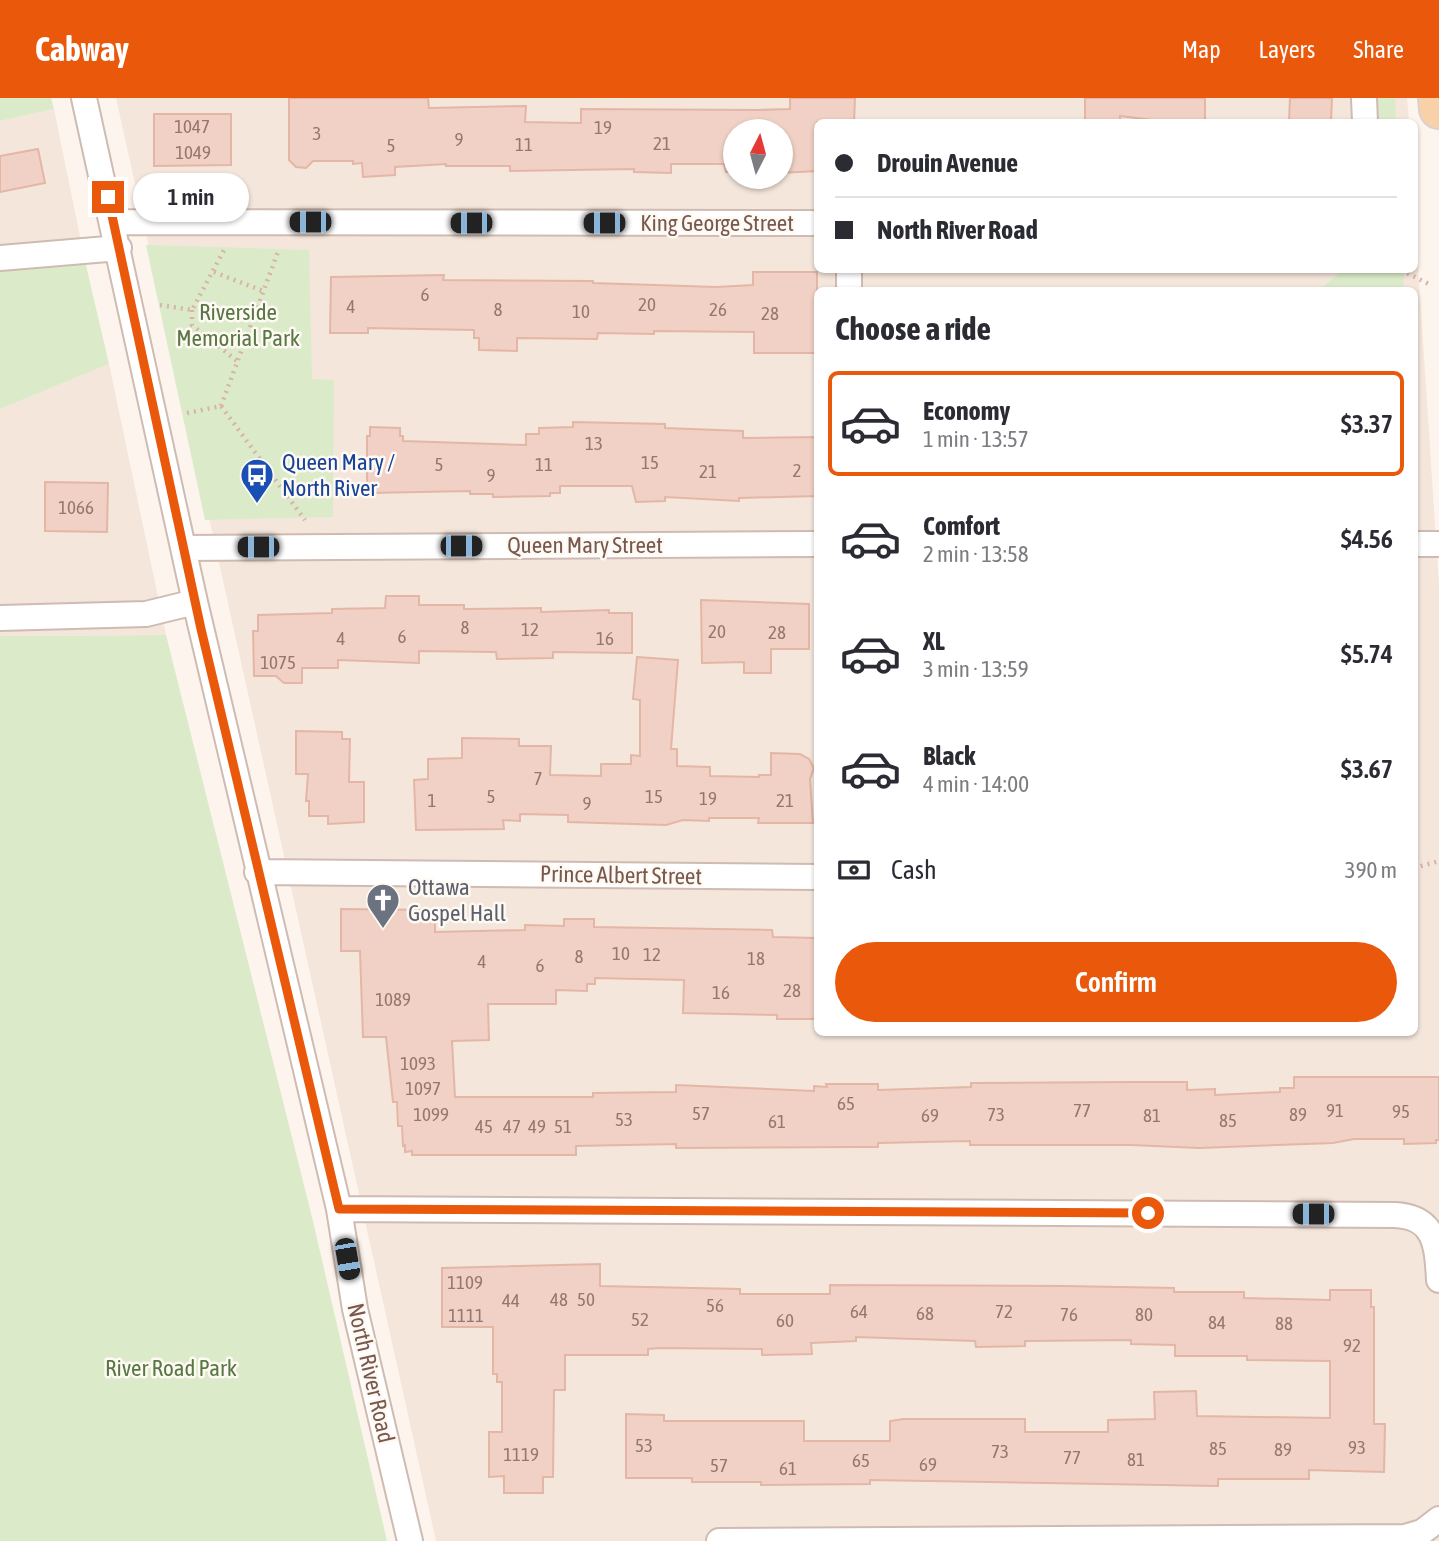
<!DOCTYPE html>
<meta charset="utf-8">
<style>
body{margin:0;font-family:"Asap Condensed",sans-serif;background:#f2f2f3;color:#2b2b33;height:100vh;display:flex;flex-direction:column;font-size:26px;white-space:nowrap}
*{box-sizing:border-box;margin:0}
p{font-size:23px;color:#7c7c81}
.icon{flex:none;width:38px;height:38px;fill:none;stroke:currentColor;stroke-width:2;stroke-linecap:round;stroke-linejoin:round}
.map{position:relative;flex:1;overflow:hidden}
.details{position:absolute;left:814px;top:189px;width:604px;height:749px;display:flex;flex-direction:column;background:#fff;border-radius:10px;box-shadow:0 2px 5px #0004}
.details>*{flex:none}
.top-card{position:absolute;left:814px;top:21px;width:604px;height:154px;border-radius:10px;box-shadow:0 2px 5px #0004;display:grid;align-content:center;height:154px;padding:0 21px;background:#fff}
.needle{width:46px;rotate:6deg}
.tools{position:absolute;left:723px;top:21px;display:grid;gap:14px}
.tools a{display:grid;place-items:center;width:70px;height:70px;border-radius:50%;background:#fff;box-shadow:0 2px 5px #0004;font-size:35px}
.end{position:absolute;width:32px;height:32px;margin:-16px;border:9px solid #ea580c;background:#fff;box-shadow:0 0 0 4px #fff}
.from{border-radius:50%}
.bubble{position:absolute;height:49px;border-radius:24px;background:#fff;box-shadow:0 2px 5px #0004;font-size:23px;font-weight:600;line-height:49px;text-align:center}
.car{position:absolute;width:21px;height:42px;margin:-21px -10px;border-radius:9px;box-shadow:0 0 5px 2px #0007;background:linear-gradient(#222 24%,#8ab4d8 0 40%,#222 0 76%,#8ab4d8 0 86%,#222 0)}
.top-card b{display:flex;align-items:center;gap:24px;height:66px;font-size:26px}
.top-card b+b{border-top:2px solid #e1e1e2}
.top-card i{width:18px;height:18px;background:#2b2b33}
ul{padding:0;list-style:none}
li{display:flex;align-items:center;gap:21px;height:105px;margin:0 14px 10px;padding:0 7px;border:4px solid transparent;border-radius:10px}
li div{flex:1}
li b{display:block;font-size:26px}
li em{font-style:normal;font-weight:600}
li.on{border-color:#ea580c}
li>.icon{width:63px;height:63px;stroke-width:1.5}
h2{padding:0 21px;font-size:32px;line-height:84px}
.pay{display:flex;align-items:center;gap:18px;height:77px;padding:0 21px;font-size:26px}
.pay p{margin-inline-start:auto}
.button{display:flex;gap:14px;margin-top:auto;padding:14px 21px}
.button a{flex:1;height:80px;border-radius:42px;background:#ea580c;color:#fff;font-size:28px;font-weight:600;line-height:80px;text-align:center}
header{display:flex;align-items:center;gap:42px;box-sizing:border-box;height:98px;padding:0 35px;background:#ea580c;color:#fff}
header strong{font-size:33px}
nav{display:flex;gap:38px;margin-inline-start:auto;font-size:24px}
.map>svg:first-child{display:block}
.residential{fill:#f4e6db;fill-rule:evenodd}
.green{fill:#dbebca}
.building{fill:#f1d1c5;stroke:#e3b6a6;stroke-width:2}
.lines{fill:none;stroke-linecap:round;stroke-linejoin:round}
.minor-casing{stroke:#cfbbb1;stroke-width:28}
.primary-casing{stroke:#d9d1ce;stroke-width:42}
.path{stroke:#d7b4a7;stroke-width:4.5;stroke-dasharray:2 5;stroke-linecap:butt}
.minor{stroke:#fff;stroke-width:24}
.primary{stroke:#f8d1a8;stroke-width:38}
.route{stroke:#ea580c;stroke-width:9}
.labels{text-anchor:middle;stroke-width:5;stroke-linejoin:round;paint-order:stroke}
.number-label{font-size:19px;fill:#96776c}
.street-label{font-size:23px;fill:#78594f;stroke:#fff9f3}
.park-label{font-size:23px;fill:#587744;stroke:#fff9f3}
.transit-label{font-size:23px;fill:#164399;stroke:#fff9f3;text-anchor:start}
.worship-label{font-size:23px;fill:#5b616d;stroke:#fff9f3;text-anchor:start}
</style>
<header>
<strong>Cabway</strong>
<nav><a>Map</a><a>Layers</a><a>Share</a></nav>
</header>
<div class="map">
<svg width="1439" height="1443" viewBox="0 0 1439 1443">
<rect width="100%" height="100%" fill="#fcf4ed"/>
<path class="residential" d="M116,0H1407L1409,24H817V172H1414V107L1439,488V1443H436ZM735,33H780V79H735ZM817,192H1414V934H817Z
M54,11L85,163L0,174V23Z
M109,266L166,537L0,538V311Z"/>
<path class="green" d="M0,0H51L54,11L0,23Z
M1370,0H1395L1396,24H1372Z
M146,147L309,152L312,281L334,282L333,419L205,422Z
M85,163L109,266L0,311V174Z
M1343,172H1403L1404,192H1319Z
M166,537L312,1119L387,1443H0V538Z"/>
<path class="building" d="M289,0H428L429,10L526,8L525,24L581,25V11L758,12L790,11V0H855L854,24H817V73L780,75V33H735V74H726L724,66H671V75L634,74V71L510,73V68H446V66L395,69V77L363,79L362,65L353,66V63H313L306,70L296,69L289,62Z
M1085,0H1205V24H1167L1120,18V24H1085Z
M1290,0H1332L1331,24H1289Z
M154,16H231V67L154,68Z
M38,51L45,85L0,94V58Z
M753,174H817V255H754V234L654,233V236L598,235L597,241L517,240V253L479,252V240H474V232L368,230V235H330L331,179L444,177L443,182L593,183V185L716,189L753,187Z
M573,324L665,326V330L743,333V340L817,339V398L739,400V403L665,399V403L636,404L632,388H560V395H550V398L493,399V396H470V393L369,395L367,391V338H370V329L400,330V338H403V343L526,347V336H539V330L573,329Z
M45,384L108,385L107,434L45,433Z
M386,498H419V507H464V511L541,510V514L609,512V515H632V555L553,554V560L497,561L496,554L419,553V565L338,562V570H302V585H284L276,578H254L253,533H258V517L332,515V511L385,510Z
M701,502L809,506V551H771V575H744V564L702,565Z
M637,559L678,562L671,651H677V668L710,669V678L759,679V677H771V655L800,656L809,661L814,670L810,681L813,725H758L759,720H709V723L683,722L666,727L568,724V717L520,716V723L503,722L504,731L416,732L414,682L428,681V661L462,660V640L519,641V648H551L550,677L601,678V666H631V657L640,658V602L633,601Z
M296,633L342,634V641H350L349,684H364V724L328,726V718H309V703H306L308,676H296Z
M341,811L435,812V834L525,832V827L564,828V821H594V829L772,832L773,839L817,840V921H777V917L683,915L684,882L595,880V886H587V893L556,892V906H488L489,942L452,943L455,999H593V995L676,994V987L814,993V988L827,989L826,986H878V992L971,989V985L1131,984H1187V992L1215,991V997L1280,994V990H1294V979H1439V1042H1436V1045L1404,1046V1041H1354L1333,1045L1199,1050L1131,1047H970V1043L878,1045V1049H855L676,1050V1046L576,1048V1057H412V1053L405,1054V1047L403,1048L402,1028H398L397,1004H393L386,939H363L360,853H341Z
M600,1166V1188L740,1191V1196H830V1187L1065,1188L1174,1190V1194H1244V1200L1330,1202V1192H1371V1209H1374V1326H1385L1384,1374L1309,1372V1381H1218V1388L870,1382V1386L761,1387V1384H692V1380H626V1316L664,1317V1323H804V1343H890V1323L903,1321H1025V1334H1108V1322L1155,1321L1154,1294L1196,1293L1197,1318L1330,1320V1263L1247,1262V1258H1175V1247L1131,1246V1242L1025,1243V1248L976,1249L975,1243L856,1239V1243L811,1245L812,1256L762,1257V1251L660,1250L648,1251V1257H565V1292H554L553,1379H543V1395H504V1378L489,1379V1334H502V1284H497V1276H493V1229H442V1170Z"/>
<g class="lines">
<defs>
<path id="minor" d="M84,0L195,504L339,1111L355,1211L410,1443
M1364,0L1365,24
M113,124L817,125
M0,160L119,150
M849,172V192
M1414,446H1439
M184,450L817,446
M0,520L146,516L195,504
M257,774L817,779
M339,1111L1395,1117C1436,1119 1437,1148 1439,1182
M719,1443L1405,1439L1422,1434L1439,1421"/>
<path id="primary" d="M1438,0L1439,11"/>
</defs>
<use href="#minor" class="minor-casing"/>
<use href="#primary" class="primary-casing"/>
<path class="path" d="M1401,172L1429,186
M214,174L263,193
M160,207L192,212L224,152
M192,212V227L237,263
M221,308L279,151
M187,315L221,308L305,422
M1414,770L1439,763"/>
<use href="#minor" class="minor"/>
<use href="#primary" class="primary"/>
</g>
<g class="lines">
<path class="route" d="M108,99L201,531L339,1111L1148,1115"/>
</g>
<defs>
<symbol id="bus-pin" viewBox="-11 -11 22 30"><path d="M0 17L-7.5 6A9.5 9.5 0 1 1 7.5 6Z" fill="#1a4fb4" stroke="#fff9f3"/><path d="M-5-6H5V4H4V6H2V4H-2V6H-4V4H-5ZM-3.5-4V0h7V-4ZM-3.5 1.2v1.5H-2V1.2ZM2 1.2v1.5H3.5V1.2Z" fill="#fff"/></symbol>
<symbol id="church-pin" viewBox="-11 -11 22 30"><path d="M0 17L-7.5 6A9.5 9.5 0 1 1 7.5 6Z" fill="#6b7280" stroke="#fff9f3"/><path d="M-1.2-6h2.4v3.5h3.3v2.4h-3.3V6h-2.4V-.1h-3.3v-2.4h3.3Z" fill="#fff"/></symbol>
</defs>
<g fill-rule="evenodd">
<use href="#bus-pin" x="238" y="358" width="38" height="52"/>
<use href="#church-pin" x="364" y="783" width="38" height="52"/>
</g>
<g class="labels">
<g class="number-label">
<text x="192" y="35">1047</text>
<text x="603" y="36">19</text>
<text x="317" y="42">3</text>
<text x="459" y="48">9</text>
<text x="662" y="52">21</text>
<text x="524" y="53">11</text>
<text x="391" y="54">5</text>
<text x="193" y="61">1049</text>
<text x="425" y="203">6</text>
<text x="647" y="213">20</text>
<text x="351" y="215">4</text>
<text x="498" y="218">8</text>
<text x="718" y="218">26</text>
<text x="581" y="220">10</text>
<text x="770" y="222">28</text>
<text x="594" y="352">13</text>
<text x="650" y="371">15</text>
<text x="439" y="373">5</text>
<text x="544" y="373">11</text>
<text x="797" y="379">2</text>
<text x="708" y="380">21</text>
<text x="491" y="384">9</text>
<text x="76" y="416">1066</text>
<text x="465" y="536">8</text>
<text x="530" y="538">12</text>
<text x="717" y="540">20</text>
<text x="777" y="541">28</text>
<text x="402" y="545">6</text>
<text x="341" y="547">4</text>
<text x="605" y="547">16</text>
<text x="278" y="571">1075</text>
<text x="538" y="687">7</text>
<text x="491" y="705">5</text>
<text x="654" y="705">15</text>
<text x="708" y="707">19</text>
<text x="432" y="709">1</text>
<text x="785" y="709">21</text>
<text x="587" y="712">9</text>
<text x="621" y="862">10</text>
<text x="652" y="863">12</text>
<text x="579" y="865">8</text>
<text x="756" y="867">18</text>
<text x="482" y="870">4</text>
<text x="540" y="874">6</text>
<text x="792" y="899">28</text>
<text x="721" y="901">16</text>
<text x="393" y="908">1089</text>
<text x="418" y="972">1093</text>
<text x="423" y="997">1097</text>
<text x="846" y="1012">65</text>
<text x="1082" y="1019">77</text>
<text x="1335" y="1019">91</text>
<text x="1401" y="1020">95</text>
<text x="701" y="1022">57</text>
<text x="431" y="1023">1099</text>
<text x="996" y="1023">73</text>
<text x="1298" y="1023">89</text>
<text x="930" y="1024">69</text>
<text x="1152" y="1024">81</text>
<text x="624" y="1028">53</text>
<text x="1228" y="1029">85</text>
<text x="777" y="1030">61</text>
<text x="484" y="1035">45</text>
<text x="512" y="1035">47</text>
<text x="537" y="1035">49</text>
<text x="563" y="1035">51</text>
<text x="465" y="1191">1109</text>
<text x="559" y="1208">48</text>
<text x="586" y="1208">50</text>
<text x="511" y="1209">44</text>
<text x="715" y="1214">56</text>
<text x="859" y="1220">64</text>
<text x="1004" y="1220">72</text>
<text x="925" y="1222">68</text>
<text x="1069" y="1223">76</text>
<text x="1144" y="1223">80</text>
<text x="466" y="1224">1111</text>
<text x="640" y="1228">52</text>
<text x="785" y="1229">60</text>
<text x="1217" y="1231">84</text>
<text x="1284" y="1232">88</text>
<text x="1352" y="1254">92</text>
<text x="644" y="1354">53</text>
<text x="1357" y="1356">93</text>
<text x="1218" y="1357">85</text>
<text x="1283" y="1358">89</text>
<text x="1000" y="1360">73</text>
<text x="521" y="1363">1119</text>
<text x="1072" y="1366">77</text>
<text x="1136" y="1368">81</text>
<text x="861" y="1369">65</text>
<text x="928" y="1373">69</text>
<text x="719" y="1374">57</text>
<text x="788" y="1377">61</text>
</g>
<g class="street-label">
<text x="717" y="133">King George Street</text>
<text x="585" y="455">Queen Mary Street</text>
<text transform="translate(621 777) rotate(1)" y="8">Prince Albert Street</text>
<text transform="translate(371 1275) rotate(77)" y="8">North River Road</text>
</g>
<g class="park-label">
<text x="238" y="222">Riverside<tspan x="238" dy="26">Memorial Park</tspan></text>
<text x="171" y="1278">River Road Park</text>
</g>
<g class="transit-label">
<text x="282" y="372">Queen Mary /<tspan x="282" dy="26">North River</tspan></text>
</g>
<g class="worship-label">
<text x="408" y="797">Ottawa<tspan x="408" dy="26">Gospel Hall</tspan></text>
</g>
</g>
</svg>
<div class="tools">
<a><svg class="needle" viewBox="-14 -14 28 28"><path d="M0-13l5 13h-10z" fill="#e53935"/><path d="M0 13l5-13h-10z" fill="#7c7c81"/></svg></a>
</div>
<i class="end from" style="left:1148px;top:1115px"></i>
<i class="end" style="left:108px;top:99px"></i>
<div class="bubble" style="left:133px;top:75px;width:116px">1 min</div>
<i class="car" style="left:310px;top:124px;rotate:270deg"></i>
<i class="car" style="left:471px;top:125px;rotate:270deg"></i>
<i class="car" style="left:604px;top:125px;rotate:270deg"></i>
<i class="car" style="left:461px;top:448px;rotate:90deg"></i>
<i class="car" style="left:258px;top:449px;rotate:270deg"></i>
<i class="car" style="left:1313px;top:1116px;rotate:270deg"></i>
<i class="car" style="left:347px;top:1161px;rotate:170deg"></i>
<div class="top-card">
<b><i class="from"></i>Drouin Avenue</b>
<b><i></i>North River Road</b>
</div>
<section class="details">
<h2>Choose a ride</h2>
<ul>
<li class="on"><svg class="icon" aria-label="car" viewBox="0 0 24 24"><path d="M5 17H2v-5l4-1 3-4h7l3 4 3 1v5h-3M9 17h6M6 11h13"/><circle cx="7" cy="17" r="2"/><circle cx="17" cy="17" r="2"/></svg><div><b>Economy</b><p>1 min · 13:57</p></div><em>$3.37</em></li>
<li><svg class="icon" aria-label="car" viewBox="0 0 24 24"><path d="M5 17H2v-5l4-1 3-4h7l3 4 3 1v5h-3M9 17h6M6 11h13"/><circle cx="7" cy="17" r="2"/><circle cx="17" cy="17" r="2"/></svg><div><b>Comfort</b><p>2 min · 13:58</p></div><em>$4.56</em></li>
<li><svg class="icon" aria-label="car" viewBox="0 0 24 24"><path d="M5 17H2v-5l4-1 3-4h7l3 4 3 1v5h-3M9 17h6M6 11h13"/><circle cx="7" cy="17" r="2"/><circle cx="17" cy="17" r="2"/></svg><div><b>XL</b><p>3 min · 13:59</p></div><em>$5.74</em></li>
<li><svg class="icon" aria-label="car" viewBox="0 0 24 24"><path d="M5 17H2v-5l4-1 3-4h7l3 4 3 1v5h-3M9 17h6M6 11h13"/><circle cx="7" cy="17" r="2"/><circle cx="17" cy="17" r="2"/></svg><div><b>Black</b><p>4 min · 14:00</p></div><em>$3.67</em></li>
</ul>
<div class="pay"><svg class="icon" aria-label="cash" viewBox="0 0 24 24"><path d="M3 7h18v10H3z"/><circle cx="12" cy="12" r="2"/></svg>Cash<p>390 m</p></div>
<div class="button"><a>Confirm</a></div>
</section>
</div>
